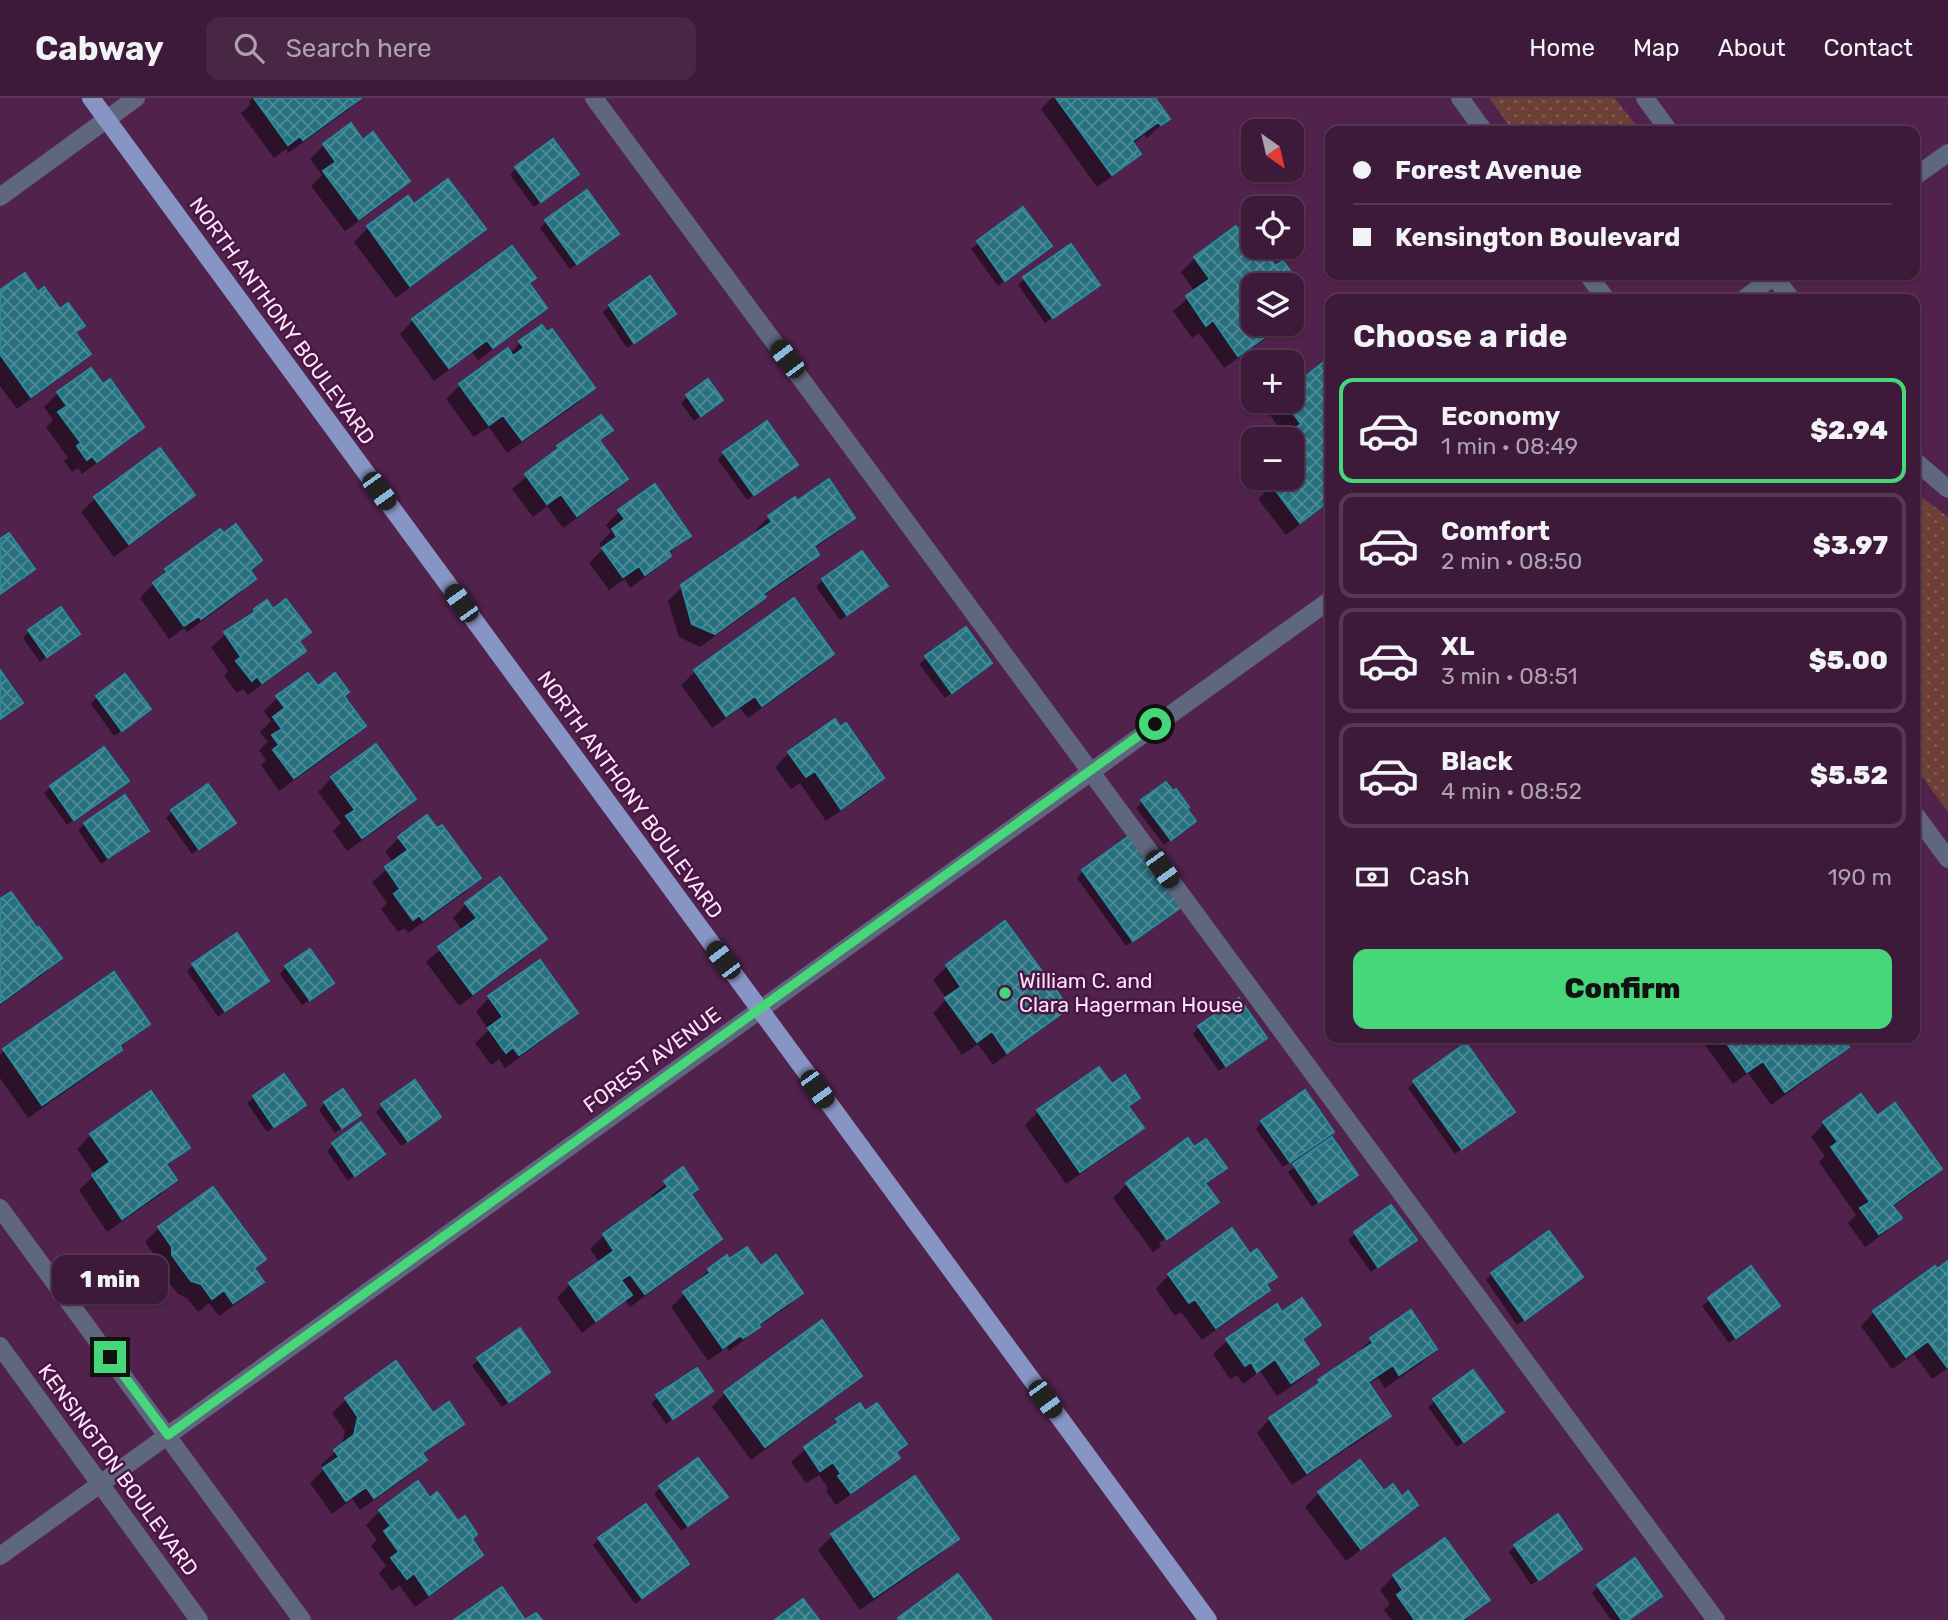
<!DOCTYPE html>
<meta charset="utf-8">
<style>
body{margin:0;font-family:Rubik,sans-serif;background:#482744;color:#f1f3f6;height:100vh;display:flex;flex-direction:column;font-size:26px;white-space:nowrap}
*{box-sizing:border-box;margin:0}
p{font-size:23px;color:#ada1ae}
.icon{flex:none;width:38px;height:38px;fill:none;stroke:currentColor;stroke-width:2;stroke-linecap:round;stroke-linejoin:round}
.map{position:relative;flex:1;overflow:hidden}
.details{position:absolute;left:1325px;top:196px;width:595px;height:749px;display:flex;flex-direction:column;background:#3d1a39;border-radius:14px;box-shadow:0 2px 5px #0004,0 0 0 2px #563853}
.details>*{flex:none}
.top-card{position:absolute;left:1325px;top:28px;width:595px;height:154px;border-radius:14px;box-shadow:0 2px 5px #0004,0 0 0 2px #563853;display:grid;align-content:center;height:154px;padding:0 28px;background:#3d1a39}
.needle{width:46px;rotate:146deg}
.buttons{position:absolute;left:1241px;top:21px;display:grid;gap:14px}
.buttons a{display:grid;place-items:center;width:63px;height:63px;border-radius:14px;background:#3d1a39;box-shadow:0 2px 5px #0004,0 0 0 2px #563853;font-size:35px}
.end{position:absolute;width:32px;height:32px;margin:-16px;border:9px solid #46d77a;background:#111;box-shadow:0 0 0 4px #111}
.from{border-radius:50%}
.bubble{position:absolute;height:49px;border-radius:14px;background:#3d1a39;box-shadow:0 2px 5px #0004,0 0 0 2px #563853;font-size:23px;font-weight:800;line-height:49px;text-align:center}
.car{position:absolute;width:21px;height:42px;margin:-21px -10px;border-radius:9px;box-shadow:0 0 5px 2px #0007;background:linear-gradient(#222 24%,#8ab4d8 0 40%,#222 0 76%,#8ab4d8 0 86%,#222 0)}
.top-card b{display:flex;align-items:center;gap:24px;height:66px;font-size:26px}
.top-card b+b{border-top:2px solid #563853}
.top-card i{width:18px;height:18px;background:#f1f3f6}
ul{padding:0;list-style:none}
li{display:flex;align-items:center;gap:21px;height:105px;margin:0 14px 10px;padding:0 14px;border:4px solid #563853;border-radius:14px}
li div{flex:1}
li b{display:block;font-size:26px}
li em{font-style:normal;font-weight:800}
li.selected{border-color:#46d77a}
li>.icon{width:63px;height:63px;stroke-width:1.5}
h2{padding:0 28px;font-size:32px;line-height:84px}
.pay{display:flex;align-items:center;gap:18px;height:77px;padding:0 28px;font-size:26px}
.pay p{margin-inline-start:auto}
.cta{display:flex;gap:14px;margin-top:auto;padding:14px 28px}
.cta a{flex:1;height:80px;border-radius:14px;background:#46d77a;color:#111;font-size:28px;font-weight:800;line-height:80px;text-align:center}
header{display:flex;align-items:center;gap:42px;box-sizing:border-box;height:98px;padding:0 35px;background:#3d1a39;border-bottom:2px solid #563853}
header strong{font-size:33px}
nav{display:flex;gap:38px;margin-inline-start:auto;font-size:24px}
.search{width:490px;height:63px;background:#482744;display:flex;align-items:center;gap:18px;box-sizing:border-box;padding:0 24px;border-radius:14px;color:#ada1ae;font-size:26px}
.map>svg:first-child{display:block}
.grass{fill:url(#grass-dots)}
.shadow{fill:#0007}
.building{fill:url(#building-cross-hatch);stroke:#288c9d;stroke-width:2}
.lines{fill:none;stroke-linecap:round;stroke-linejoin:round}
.minor{stroke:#5f677f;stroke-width:18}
.major{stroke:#8795c5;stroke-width:18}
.route{stroke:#46d77a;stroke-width:9}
.poi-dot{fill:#46d77a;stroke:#451741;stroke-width:2.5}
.labels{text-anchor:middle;stroke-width:5;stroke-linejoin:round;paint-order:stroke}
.street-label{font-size:21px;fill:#ffe1fa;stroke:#451741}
.poi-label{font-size:21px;fill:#ffe1fa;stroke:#451741;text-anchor:start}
</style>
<header>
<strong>Cabway</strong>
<div class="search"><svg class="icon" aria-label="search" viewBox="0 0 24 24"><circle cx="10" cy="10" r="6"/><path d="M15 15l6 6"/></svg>Search here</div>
<nav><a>Home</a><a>Map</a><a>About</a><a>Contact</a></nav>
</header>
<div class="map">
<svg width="1948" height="1522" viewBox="0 0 1948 1522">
<defs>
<pattern id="grass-dots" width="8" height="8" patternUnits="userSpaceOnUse" patternTransform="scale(1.75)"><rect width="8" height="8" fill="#6d4037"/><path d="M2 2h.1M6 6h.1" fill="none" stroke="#835b55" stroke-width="1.8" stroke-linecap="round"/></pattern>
<pattern id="building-cross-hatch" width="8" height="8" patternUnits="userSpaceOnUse" patternTransform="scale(1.75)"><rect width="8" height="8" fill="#27707d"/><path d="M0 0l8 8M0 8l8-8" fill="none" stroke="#528b97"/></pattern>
</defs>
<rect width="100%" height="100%" fill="#51224c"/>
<path class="grass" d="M1489,0H1615L1640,33H1513Z
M1915,394L1948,419V714L1915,669Z"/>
<path class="shadow" d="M252,0H360L348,12L288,55L286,51L274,60L241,15L251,6L249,4Z
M1052,0H1153L1168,21L1147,40L1144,37L1132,46L1139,55L1125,69L1097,89L1041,11Z
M350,28L363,45L407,83L394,97L345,133L311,88L322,77L310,61L324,47Z
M516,70L570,82L534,109L510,77Z
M408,100L414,109L483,131L469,145L396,200L354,144L368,130Z
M1023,111L1050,148L998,188L971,151Z
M547,123L617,136L570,171L540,130Z
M1253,149H1260L1275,170L1301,192L1294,199L1302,210L1292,221V187H1253V226H1286L1224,270L1199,235L1192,240L1173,213L1195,194L1181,174L1195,160Z
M1025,181L1091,193L1045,225L1018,187Z
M0,194L38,196L59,214L82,228L74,236L89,255L75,269L17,311L0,288Z
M610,208L674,216L627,250L603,214Z
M545,210L531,224L478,262L472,254L434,283L400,236L413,222Z
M520,245L592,290L579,304L507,355L489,329L474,339L446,301L460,287L509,256Z
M1330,261V403L1286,437L1258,401L1282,380H1292V341H1287L1267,313L1277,303H1292V291Z
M91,272L102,289L142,329L128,342L82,376L78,370L72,374L64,363L68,360L46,329L53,322L44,309L58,295Z
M687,299L721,302L694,323L681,305Z
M601,320L610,332L598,344L626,381L612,395L563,430L547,408L533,419L512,391L545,363L558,349Z
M159,353L192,397L179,411L114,459L81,414L95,401Z
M724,355L789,373L747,402L718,362Z
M794,402L797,406L853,419L839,433L813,451L817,457L803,471L763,498L750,513L700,549L679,539L668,503L682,489L757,436L755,433L769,419Z
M620,413L689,438L668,456L669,458L655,472L630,490L625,481L609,492L589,465L603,451L599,446L611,434L606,427Z
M166,472L249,473L254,481L240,495L187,534L184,530L169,541L140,500Z
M823,482L879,494L840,522L816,489Z
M794,503L832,556L818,570L748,620L740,610L712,630L681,587L695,574Z
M273,513L309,534L298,545L304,552L290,566L248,597L243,591L237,595L224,578L228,573L211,549L239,525Z
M965,531L983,571L945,600L919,566Z
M29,533L78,536L40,564L23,540Z
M318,591L343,598L364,628L350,642L279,693L261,667L266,662L259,652L268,644L260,634L271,623L264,613L277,600Z
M97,599L142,618L114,638L91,606Z
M376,649L413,701L400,715L347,753L333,733L341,725L318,694L332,680Z
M789,655L882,680L868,694L826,723L800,685L791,691L775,669Z
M127,683L67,727L44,695L51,689Z
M1143,703L1187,729L1164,747L1136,710Z
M172,714L234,725L192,756L166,720Z
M427,719L479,780L465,794L408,835L405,830L398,834L381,811L387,805L372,784L394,765L385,754L399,740Z
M85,726L147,733L101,766L78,732Z
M1083,773L1175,813L1126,848L1077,780Z
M0,803L60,860L46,874L0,907Z
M466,806L544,841L531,855L459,908L426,864L463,833L453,820Z
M193,867L267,883L218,919L187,873Z
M947,868L1066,909L1053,923L993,967L978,946L962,957L933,915L947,901L933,882Z
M286,869L325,891L302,907L280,876Z
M489,900L576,915L562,928L505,970L499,961L491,967L475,945L489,932L476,914Z
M148,926L119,950L120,951L106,965L28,1020L0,980V957L4,953Z
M1199,929L1258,946L1219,973L1193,936Z
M1700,940H1840L1847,948L1833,962L1771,1007L1748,975L1733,986Z
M1415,984L1506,1020L1455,1056L1408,990Z
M1111,989L1138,999L1128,1010L1141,1030L1128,1043L1066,1086L1025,1027L1038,1014Z
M150,996L188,1050L165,1069L175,1082L161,1096L107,1134L79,1092L95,1077L77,1051L91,1037Z
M254,999L303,1007L267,1034L247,1005Z
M325,1005L359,1017L335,1035L319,1012Z
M383,1007L433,1025L401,1048L376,1014Z
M1876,1021L1940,1071L1926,1085L1892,1109L1899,1120L1886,1134L1865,1149L1848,1125L1856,1117L1819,1064L1825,1058L1811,1039L1824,1025Z
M1262,1024L1325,1040L1283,1069L1256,1031Z
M333,1047L376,1062L348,1083L327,1053Z
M1193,1051L1224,1070L1205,1087L1217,1104L1204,1117V1113L1159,1145L1161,1148L1153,1154L1113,1100L1127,1086Z
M1295,1068L1356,1077L1312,1109L1288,1074Z
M682,1072L689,1097L720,1140L706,1154L630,1209L625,1202L582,1235L557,1200L570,1186L600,1165L590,1151L604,1137L654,1102L651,1098Z
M1391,1110L1408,1148L1371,1174L1348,1142Z
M159,1130L253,1171L262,1184L248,1197L219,1218L209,1205L198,1214L187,1200L178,1196L159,1171V1163L145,1144Z
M1250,1159L1275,1179L1265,1188L1268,1192L1254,1205L1202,1242L1181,1214L1175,1218L1156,1191L1169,1177Z
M1948,1166V1270L1932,1281L1914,1256L1892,1271L1861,1228L1874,1214Z
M761,1170L801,1195L787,1209L756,1230L744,1242L729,1253L727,1249L708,1263L671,1209L709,1172Z
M1751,1171L1771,1214L1729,1245L1702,1208Z
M1492,1176L1574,1185L1517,1227L1486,1182Z
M1276,1209L1282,1217L1319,1227L1301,1243L1317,1266L1303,1280L1277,1298L1260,1273L1243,1286L1237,1277L1230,1281L1213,1256L1227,1243Z
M1410,1215L1435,1251L1421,1265L1385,1290L1378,1280L1367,1287L1388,1318L1375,1332L1292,1387L1257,1335L1270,1321L1305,1298L1319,1284L1358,1257L1357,1255L1371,1242Z
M478,1262L542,1280L502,1309L472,1268Z
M396,1266L433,1317L461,1326L448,1339L421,1357L425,1362L411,1376L360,1412L352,1401L332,1416L310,1385L324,1371L321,1367L342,1348L345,1333L332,1315L346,1302Z
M697,1272L711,1293L666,1326L651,1305Z
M860,1277L846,1291L751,1362L712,1309L725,1295Z
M1435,1303L1495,1321L1457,1349L1428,1309Z
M859,1307L864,1315L904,1346L895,1355L898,1360L884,1373L836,1407L826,1393L828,1390L819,1377L806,1385L791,1364L838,1323Z
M914,1380L956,1440L943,1454L860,1512L818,1452L832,1438Z
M660,1390L719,1405L681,1433L654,1396Z
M1319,1395L1384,1396L1416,1406L1402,1420L1346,1463L1305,1409Z
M380,1413L470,1441L481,1457L467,1471L415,1509L399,1487L392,1493L379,1475L386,1468L371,1448L377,1442L366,1427Z
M599,1441L680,1472L635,1506L593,1447Z
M1445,1442L1488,1502L1465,1522H1392L1384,1512L1390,1506L1380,1492L1394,1478Z
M1515,1448L1573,1457L1531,1487L1509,1454Z
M1598,1489L1660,1498L1628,1522H1611L1592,1495Z"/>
<path class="building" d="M254,0H361L303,42L300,38L288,47Z
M1056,0H1155L1170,21L1161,27L1158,24L1132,43L1141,56L1112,77Z
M351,25L363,42L373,34L410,83L359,121L323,73L336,64L323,46Z
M553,41L579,76L541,104L515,69Z
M448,81L486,131L410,188L367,128L408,98L414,106Z
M587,92L619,136L577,166L545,122Z
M1023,109L1052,148L1005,183L977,143Z
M1236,128L1250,148L1253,147V149H1262L1275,168L1283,163L1304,192L1295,198L1305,210L1292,220V187H1253V226H1283L1238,258L1213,222L1206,228L1186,198L1210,181L1194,159Z
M1071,146L1100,187L1053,220L1023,179Z
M512,148L536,180L529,185L547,210L493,250L487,242L449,270L412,221Z
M25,175L38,194L44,189L60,211L68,205L85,228L75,234L91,256L31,299L0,256V192Z
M650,178L676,216L634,245L609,207Z
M542,227L547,234L552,231L595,290L522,342L503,317L489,327L459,286L508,250L513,258L524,250L519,243Z
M1330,259V402L1300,425L1271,386L1279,380H1292V370L1299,364L1292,352L1299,346L1291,334L1301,326L1284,303H1292V289Z
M91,270L103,286L110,281L144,329L97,364L92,358L87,362L77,348L81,345L58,314L67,308L57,294Z
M708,281L723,302L701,318L686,297Z
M601,317L613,332L599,342L628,381L577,418L561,396L547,406L525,376L559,350L557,348Z
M767,323L798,367L754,397L723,354Z
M160,350L195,397L129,446L94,399Z
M829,381L855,420L814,448L819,457L763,496L766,499L715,536L692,526L681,487L772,424L768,418L795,399L797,403Z
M655,386L691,438L668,453L671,458L645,477L639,468L623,479L602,450L617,439L612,431L625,421L618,412Z
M236,426L262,462L250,472L256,481L201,521L199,518L184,528L153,485L167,474L165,471L220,431L224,435Z
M9,435L35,471L0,496V441Z
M862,453L888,488L847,517L822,481Z
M794,500L834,556L762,608L755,598L726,618L694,572Z
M286,501L311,534L299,543L306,553L262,585L257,578L252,583L236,563L241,559L224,534L255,514L254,511L267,502L273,511Z
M61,509L80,536L47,559L28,532Z
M966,529L992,565L952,595L925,558Z
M0,572L23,605L0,621Z
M308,575L318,588L335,575L349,594L344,598L366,628L294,680L273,652L279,647L272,637L282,631L273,619L285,610L276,598Z
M125,576L151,611L122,633L96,598Z
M835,621L840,629L846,625L884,680L841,711L815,673L806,679L788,654Z
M376,646L416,701L362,740L346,718L355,712L331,679Z
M104,649L129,683L74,722L50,688Z
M1166,684L1173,693L1176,691L1189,709L1187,711L1196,723L1171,742L1141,702Z
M208,686L236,725L199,751L171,712Z
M125,697L149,733L108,760L84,725Z
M427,717L437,730L442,727L481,780L423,822L419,817L413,822L394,796L400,791L385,769L408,752L398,739Z
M1132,736L1184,807L1133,843L1082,772Z
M500,779L547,841L473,896L438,849L477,820L465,805Z
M11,794L37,830L39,829L62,860L0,905V801Z
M1005,823L1069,910L1007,955L992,933L977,944L945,900L961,889L946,867Z
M237,835L269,883L225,913L192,866Z
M310,851L334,885L310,902L285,868Z
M540,862L578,915L519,957L513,949L506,955L488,930L503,919L488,898Z
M114,874L150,926L120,947L122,952L42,1007L3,951Z
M1239,900L1267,940L1226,968L1198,928Z
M1723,940H1843L1849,949L1785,994L1763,963L1747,974Z
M1466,945L1515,1014L1462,1051L1413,983Z
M1099,969L1112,986L1125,977L1140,1000L1128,1008L1144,1030L1080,1074L1037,1012Z
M284,976L306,1007L274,1029L253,998Z
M415,982L441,1019L408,1043L381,1006Z
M343,991L361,1017L342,1030L324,1004Z
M1305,992L1334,1034L1290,1064L1261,1023Z
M151,993L190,1050L166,1066L177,1082L122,1121L92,1077L110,1064L90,1036Z
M1861,996L1877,1018L1895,1005L1942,1071L1892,1107L1902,1120L1879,1136L1860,1110L1870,1104L1831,1049L1838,1044L1823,1024Z
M361,1024L385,1056L355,1078L332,1045Z
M1332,1039L1358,1077L1319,1104L1293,1066Z
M1188,1040L1194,1049L1206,1041L1227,1070L1205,1085L1219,1104L1167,1141L1126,1085Z
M683,1069L698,1091L691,1096L722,1141L645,1196L630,1176L621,1182L632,1197L596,1223L569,1185L614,1153L603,1136L668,1089L664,1083Z
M213,1089L266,1161L254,1170L264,1184L233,1205L224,1192L212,1201L201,1186L191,1183L172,1157V1149L158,1129Z
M1391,1107L1417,1142L1378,1169L1354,1134Z
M1232,1130L1250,1156L1257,1151L1277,1179L1266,1186L1270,1192L1216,1230L1195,1201L1189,1205L1168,1176Z
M1549,1133L1583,1179L1525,1222L1491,1175Z
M747,1149L761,1168L776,1157L803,1195L759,1226L760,1229L743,1240L741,1237L723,1250L683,1194L710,1175L708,1171L727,1157L729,1161Z
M1948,1163V1268L1947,1269L1928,1243L1906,1259L1873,1213L1935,1168L1937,1171Z
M1751,1168L1780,1208L1736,1240L1708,1200Z
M1302,1200L1321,1227L1302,1241L1319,1266L1291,1285L1275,1261L1257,1274L1251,1264L1245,1268L1226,1241L1277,1206L1282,1214Z
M1411,1212L1437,1251L1399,1277L1393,1267L1368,1284L1391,1318L1307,1375L1269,1320L1320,1285L1318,1282L1373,1245L1370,1240Z
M822,1222L862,1278L765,1349L724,1294Z
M520,1230L550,1274L509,1304L477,1260Z
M396,1263L433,1315L449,1304L464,1326L422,1355L427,1362L374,1400L366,1389L346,1403L323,1370L339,1359L334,1352L354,1337L358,1319L345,1300Z
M697,1270L713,1293L673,1321L656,1297Z
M1473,1272L1504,1314L1464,1344L1433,1301Z
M860,1305L865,1313L877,1305L907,1346L896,1354L900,1360L851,1395L838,1378L841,1376L833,1364L820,1373L804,1349L839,1324L836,1321Z
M698,1360L728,1399L688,1428L659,1388Z
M1360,1362L1384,1393L1393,1386L1402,1399L1408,1393L1418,1407L1361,1451L1318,1394Z
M915,1378L959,1441L874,1499L831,1436Z
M418,1383L430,1400L437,1394L458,1423L465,1418L477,1436L472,1441L483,1457L429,1497L414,1475L407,1481L391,1460L399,1454L384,1433L391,1428L379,1412Z
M646,1406L689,1466L642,1500L598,1440Z
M1558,1416L1582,1451L1539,1482L1514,1447Z
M1445,1440L1490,1502L1462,1522H1415L1397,1497L1403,1492L1393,1477Z
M1635,1460L1662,1498L1628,1522H1622L1597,1487Z
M958,1476L992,1522H899L898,1520Z
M502,1489L525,1522H454Z
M803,1501L819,1522H775Z
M536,1515L542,1522H525Z"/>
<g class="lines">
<path class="minor" d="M594,0L1716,1522
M1460,0L1484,33
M1645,0L1669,33
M1914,79L1948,55
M0,99L136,0
M1588,177L1606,201
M1773,177L1791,201
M1744,201L1775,177
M1914,362L1948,391
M1914,715L1948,761
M0,1110L302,1522
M0,1248L199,1522
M0,1458L1330,502"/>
<path class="major" d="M91,0L1208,1522"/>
</g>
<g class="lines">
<path class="route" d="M110,1259L168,1337L1155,626"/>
</g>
<circle class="poi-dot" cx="1005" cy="895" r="7"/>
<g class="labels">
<g class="street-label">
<text transform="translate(282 223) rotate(54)" y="7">NORTH ANTHONY BOULEVARD</text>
<text transform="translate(630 697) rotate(54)" y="7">NORTH ANTHONY BOULEVARD</text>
<text transform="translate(652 962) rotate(-36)" y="7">FOREST AVENUE</text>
<text transform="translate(118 1372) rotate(54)" y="7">KENSINGTON BOULEVARD</text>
</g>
<g class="poi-label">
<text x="1019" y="890">William C. and<tspan x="1019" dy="24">Clara Hagerman House</tspan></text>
</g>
</g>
</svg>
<div class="buttons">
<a><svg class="needle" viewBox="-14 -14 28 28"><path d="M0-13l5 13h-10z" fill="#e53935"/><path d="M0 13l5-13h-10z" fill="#ada1ae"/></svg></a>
<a><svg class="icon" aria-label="locate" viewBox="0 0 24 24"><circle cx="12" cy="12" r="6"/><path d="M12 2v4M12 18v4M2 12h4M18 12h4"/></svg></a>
<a><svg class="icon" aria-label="layers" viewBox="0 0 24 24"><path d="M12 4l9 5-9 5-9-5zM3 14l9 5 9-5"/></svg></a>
<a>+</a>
<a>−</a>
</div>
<i class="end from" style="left:1155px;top:626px"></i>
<i class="end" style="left:110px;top:1259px"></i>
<div class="bubble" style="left:52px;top:1157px;width:116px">1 min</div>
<i class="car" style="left:787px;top:261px;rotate:323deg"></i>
<i class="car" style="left:379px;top:393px;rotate:144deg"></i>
<i class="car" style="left:461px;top:505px;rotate:324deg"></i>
<i class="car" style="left:1162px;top:771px;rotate:144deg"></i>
<i class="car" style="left:723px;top:862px;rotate:323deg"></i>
<i class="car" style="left:817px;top:991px;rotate:144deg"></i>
<i class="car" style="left:1045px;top:1301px;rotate:144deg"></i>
<div class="top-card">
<b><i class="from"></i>Forest Avenue</b>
<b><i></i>Kensington Boulevard</b>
</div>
<section class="details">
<h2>Choose a ride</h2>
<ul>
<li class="selected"><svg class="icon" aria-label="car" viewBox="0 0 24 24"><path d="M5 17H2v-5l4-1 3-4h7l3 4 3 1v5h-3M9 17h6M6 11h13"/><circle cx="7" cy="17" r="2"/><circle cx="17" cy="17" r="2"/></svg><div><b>Economy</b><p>1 min · 08:49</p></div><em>$2.94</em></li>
<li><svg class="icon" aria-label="car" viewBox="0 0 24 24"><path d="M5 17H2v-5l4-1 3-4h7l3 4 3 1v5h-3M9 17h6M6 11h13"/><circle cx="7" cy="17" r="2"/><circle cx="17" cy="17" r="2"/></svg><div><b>Comfort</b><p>2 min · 08:50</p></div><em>$3.97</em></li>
<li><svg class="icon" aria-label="car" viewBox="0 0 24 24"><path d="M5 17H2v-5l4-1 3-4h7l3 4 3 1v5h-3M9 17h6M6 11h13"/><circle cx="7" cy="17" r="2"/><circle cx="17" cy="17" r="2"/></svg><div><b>XL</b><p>3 min · 08:51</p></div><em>$5.00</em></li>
<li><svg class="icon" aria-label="car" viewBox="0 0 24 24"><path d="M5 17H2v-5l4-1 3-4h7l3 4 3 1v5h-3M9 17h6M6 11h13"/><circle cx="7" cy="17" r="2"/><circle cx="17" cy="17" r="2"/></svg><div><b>Black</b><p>4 min · 08:52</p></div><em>$5.52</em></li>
</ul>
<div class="pay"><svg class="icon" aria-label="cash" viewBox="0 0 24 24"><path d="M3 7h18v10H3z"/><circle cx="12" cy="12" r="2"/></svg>Cash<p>190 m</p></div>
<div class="cta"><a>Confirm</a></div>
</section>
</div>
